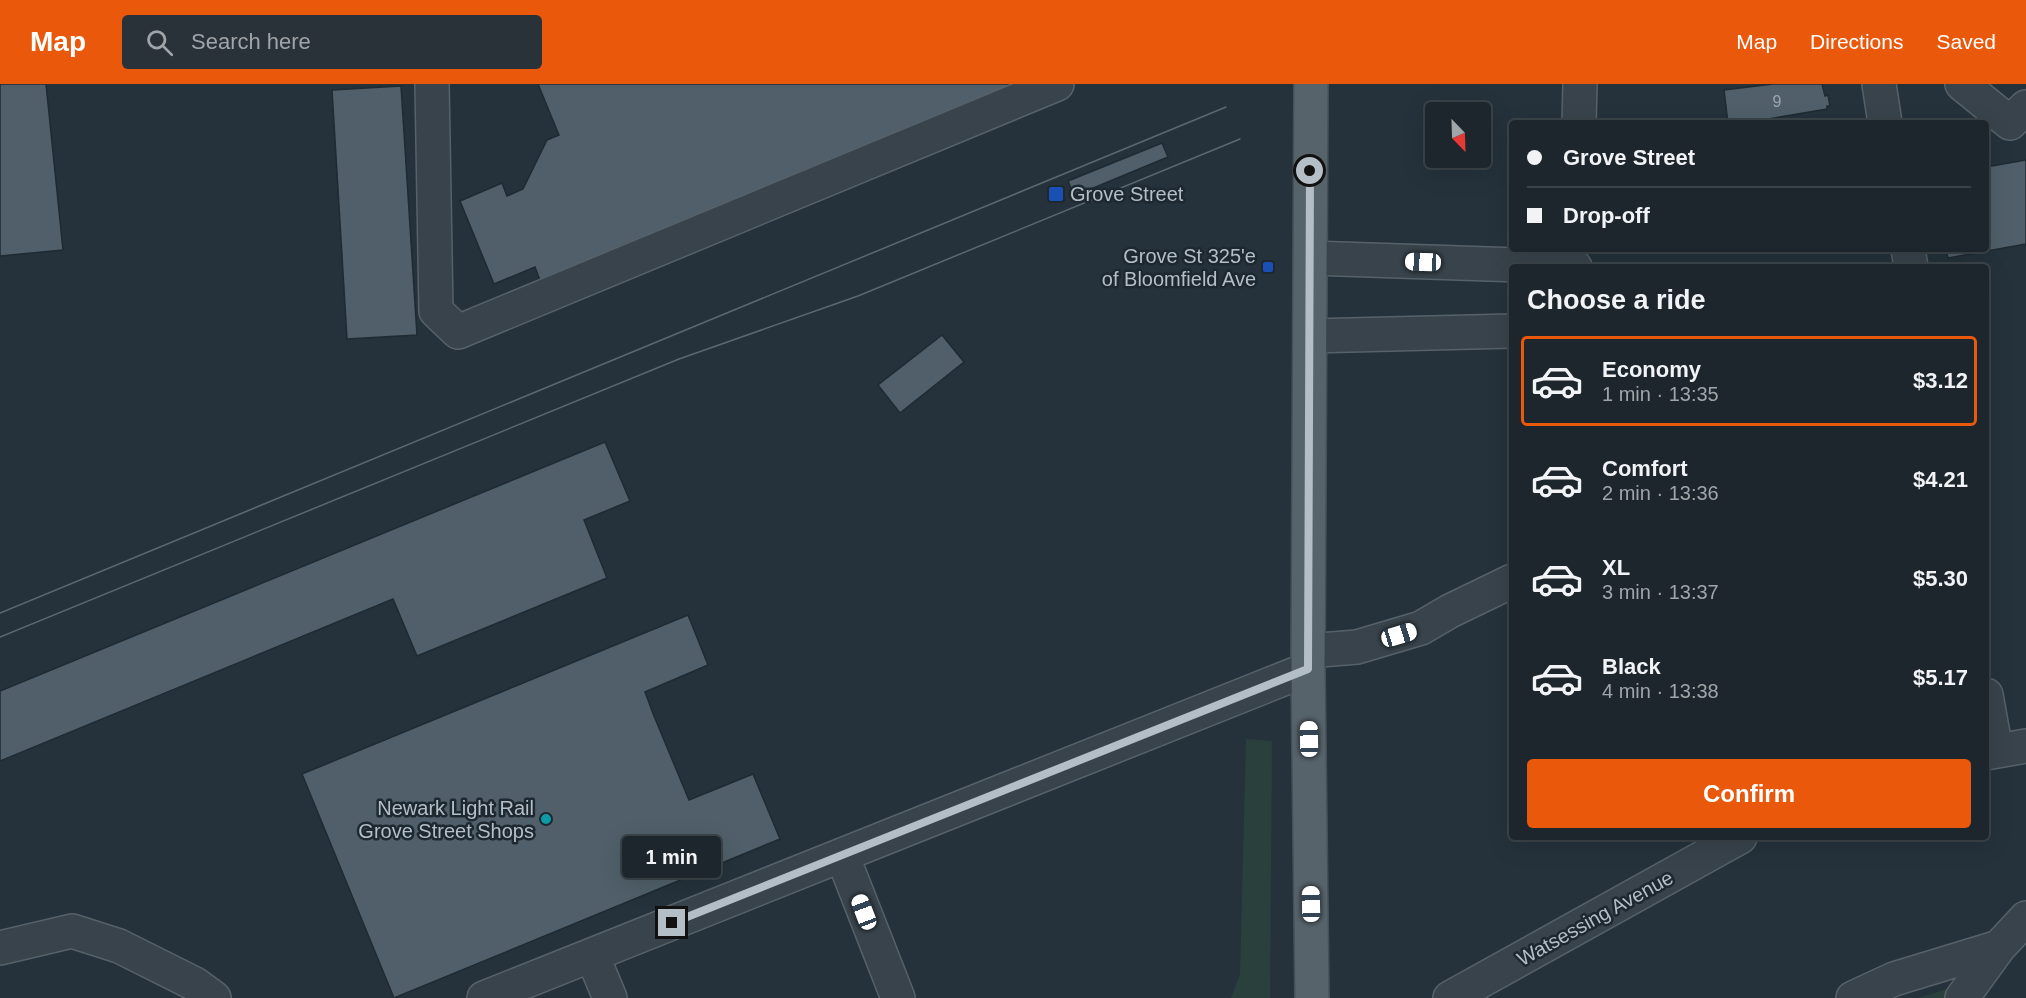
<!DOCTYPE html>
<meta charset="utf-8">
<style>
body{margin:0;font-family:Arial,sans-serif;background:#293238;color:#f1f3f6;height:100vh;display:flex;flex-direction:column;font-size:22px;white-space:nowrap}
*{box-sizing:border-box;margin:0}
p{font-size:20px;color:#a0a5a9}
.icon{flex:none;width:33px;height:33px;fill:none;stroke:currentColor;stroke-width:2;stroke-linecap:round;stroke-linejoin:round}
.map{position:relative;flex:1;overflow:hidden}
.panel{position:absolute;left:1509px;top:180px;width:480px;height:576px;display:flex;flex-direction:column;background:#1c262c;border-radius:6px;box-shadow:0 6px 24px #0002,0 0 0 2px #3a4348}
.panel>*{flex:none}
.hud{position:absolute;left:1509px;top:36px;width:480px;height:132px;border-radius:6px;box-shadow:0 6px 24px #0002,0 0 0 2px #3a4348;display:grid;align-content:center;height:132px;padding:0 18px;background:#1c262c}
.needle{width:39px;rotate:157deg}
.buttons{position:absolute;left:1425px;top:18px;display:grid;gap:12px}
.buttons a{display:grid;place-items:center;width:66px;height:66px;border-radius:6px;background:#1c262c;box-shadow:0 6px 24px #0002,0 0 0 2px #3a4348;font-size:30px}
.end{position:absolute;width:27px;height:27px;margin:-14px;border:8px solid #b4bec7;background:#111;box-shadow:0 0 0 3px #111}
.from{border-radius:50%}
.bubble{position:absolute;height:42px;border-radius:6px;background:#1c262c;box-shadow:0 6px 24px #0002,0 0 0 2px #3a4348;font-size:20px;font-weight:700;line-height:42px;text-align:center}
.car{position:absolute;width:18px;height:36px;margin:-18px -9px;border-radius:8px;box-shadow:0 0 4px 2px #0007;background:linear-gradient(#fff 24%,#345 0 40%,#fff 0 76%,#345 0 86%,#fff 0)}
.hud b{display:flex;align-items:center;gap:21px;height:57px;font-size:22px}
.hud b+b{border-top:2px solid #3a4348}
.hud i{width:15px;height:15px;background:#f1f3f6}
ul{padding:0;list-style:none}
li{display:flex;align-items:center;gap:18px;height:90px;margin:0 12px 9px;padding:0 6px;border:3px solid transparent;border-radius:6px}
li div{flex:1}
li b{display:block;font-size:22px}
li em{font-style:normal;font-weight:700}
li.active{border-color:#ea580c}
li>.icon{width:54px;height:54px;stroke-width:1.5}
h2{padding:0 18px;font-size:27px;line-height:72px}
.action{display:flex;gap:12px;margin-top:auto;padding:12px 18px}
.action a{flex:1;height:69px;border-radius:6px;background:#ea580c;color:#fff;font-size:24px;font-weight:700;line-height:69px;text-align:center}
header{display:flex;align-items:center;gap:36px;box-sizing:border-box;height:84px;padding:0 30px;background:#ea580c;color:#fff}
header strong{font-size:28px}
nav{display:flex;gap:33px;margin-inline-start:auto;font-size:21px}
.search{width:420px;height:54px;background:#293238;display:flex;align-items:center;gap:15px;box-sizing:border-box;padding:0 21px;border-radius:6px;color:#a0a5a9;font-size:22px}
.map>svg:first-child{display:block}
.green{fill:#2a403d}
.building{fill:#505f69;stroke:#202a32;stroke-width:1.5}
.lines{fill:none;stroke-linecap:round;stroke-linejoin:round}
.minor-casing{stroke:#576169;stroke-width:36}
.major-casing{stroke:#454f57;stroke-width:36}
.minor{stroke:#38434b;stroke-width:33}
.major{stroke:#57636b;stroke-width:33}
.tram{stroke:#5b6872;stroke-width:1.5}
.route{stroke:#b4bec7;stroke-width:8}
.transit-dot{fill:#1a4fb4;stroke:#1e2830;stroke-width:2}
.culture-dot{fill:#0f9aa8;stroke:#1e2830;stroke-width:2}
.labels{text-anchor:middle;stroke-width:5;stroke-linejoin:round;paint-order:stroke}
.number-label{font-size:16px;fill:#9ba6b0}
.poi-label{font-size:20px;fill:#b4bec7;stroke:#1e2830;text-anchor:end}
.street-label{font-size:20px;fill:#b4bec7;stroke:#1e2830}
</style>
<header>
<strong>Map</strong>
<div class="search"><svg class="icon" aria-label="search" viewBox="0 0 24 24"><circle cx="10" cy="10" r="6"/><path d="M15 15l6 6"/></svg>Search here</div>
<nav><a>Map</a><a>Directions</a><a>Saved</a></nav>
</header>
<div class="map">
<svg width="2026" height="914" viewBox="0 0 2026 914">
<rect width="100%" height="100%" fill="#25323b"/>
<path class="green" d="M1246,655L1272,657L1270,914H1231L1240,890Z
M1953,903L1947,914H1918Z"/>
<path class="building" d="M0,0H46L63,166L0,172Z
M538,0H1016L541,199L535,183L494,200L460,117L502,99L507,112L523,105L547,56L559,51Z
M1773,0H1822L1825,12L1828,11L1830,22H1827V25L1745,39H1728L1724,6Z
M401,2L417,251L347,255L332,6Z
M1162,59L1168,73L1074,112L1068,97Z
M2026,76V160L1948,174L1946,165H1986V83Z
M942,251L964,278L900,329L878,301Z
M605,358L630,417L584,436L607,494L417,572L393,515L0,677V607Z
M688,531L708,581L645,608L654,632L689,716L753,690L780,755L394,914L302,690Z"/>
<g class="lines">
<defs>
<path id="minor" d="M432,0L436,227L458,248L1057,0
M1879,0L1885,39
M1962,0L2010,39L2026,23
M1579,39L1580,0
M1908,165L1911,183
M1310,174L1575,183
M1310,252L1512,247
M1308,567L1357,563L1421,544L1450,527L1512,497
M1986,611L1996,667
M1986,669L2026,662
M0,864L72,847L119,862L195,900L214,914
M592,871L610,914
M484,914L842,771
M898,914L842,771L1308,585
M1450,914L1740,753
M1853,914L1894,895L1999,863
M1962,914L1999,863L2026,834"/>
<path id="major" d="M1311,0L1308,585L1312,914"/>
</defs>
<use href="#minor" class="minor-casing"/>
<use href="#major" class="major-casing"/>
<use href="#minor" class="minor"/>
<use href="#major" class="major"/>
<path class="tram" d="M0,529L1226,23
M0,553L679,275L858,212L1240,55"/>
</g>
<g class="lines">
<path class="route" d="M672,839L1308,585L1310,87"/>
</g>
<g class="transit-dot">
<rect x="1048" y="102" width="16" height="16" rx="3"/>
<rect x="1262" y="177" width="12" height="12" rx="3"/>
</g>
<circle class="culture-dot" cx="546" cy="735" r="6"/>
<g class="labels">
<g class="number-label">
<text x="1777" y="23">9</text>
</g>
<g class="poi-label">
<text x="1070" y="117" text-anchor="start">Grove Street</text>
<text x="1256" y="179">Grove St 325'e<tspan x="1256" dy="23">of Bloomfield Ave</tspan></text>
<text x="534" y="731">Newark Light Rail<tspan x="534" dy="23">Grove Street Shops</tspan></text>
</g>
<g class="street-label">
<text transform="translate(1595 834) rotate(-29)" y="7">Watsessing Avenue</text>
</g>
</g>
</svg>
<div class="buttons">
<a><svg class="needle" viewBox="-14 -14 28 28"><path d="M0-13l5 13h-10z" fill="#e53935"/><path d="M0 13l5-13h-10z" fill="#a0a5a9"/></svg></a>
</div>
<i class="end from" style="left:1310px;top:87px"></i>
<i class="end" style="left:672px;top:839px"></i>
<div class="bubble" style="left:622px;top:752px;width:99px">1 min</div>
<i class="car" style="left:1423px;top:178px;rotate:272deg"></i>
<i class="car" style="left:1399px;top:551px;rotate:73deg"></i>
<i class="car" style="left:1309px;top:655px;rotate:359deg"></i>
<i class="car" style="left:1311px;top:820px;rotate:359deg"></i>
<i class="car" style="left:864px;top:828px;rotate:339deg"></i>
<div class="hud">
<b><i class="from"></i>Grove Street</b>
<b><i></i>Drop-off</b>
</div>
<section class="panel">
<h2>Choose a ride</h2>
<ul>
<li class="active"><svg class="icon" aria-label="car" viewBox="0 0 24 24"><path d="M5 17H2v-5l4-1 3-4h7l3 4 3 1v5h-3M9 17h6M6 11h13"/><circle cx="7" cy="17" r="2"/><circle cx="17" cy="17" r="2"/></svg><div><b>Economy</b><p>1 min · 13:35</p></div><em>$3.12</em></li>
<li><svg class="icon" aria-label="car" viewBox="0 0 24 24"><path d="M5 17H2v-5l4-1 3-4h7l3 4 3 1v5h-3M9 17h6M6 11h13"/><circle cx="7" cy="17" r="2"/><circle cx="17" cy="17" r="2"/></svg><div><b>Comfort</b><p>2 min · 13:36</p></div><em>$4.21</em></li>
<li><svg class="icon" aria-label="car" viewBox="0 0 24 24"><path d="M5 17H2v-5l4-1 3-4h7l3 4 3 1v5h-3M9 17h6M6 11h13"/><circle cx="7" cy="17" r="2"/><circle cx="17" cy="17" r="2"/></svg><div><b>XL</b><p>3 min · 13:37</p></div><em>$5.30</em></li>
<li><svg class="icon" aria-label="car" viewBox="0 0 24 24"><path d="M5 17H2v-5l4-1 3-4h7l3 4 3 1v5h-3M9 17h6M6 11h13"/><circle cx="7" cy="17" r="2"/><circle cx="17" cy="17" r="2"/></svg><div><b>Black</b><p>4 min · 13:38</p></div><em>$5.17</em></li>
</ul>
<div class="action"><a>Confirm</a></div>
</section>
</div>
